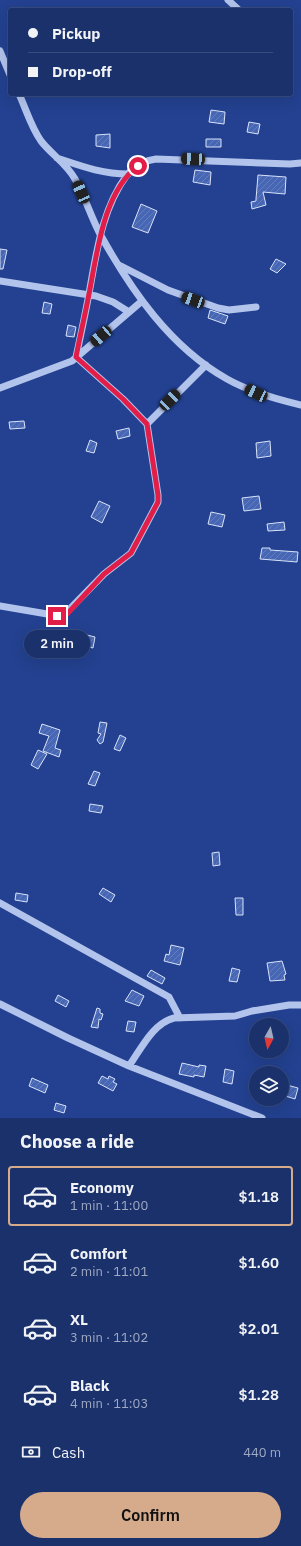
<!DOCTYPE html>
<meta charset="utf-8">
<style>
body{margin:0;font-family:"IBM Plex Sans",sans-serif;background:#273d74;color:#f1f3f6;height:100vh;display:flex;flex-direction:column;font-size:15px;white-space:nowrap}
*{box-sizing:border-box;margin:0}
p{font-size:13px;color:#9fa9c2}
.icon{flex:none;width:22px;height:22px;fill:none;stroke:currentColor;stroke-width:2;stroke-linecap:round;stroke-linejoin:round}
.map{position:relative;height:1118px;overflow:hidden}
.details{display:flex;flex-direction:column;background:#1a316c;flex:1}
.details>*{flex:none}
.hud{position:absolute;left:8px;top:8px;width:285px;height:88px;border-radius:4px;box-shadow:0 4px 16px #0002,0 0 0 1px #384c7f;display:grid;align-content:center;height:88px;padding:0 20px;background:#1a316c}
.needle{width:26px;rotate:188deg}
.fabs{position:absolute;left:249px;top:1018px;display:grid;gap:8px}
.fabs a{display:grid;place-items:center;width:40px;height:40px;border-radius:50%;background:#1a316c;box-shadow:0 4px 16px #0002,0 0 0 1px #384c7f;font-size:20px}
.end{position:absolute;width:18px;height:18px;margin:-9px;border:5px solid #e11d48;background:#fff;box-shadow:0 0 0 2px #fff}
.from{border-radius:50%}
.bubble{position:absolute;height:28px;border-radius:14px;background:#1a316c;box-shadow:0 4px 16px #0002,0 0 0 1px #384c7f;font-size:13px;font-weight:600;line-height:28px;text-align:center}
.car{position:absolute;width:12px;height:24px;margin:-12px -6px;border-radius:5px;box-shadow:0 0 3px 1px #0007;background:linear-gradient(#222 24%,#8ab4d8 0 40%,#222 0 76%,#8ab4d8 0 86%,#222 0)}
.hud b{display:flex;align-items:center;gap:14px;height:38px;font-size:15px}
.hud b+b{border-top:1px solid #384c7f}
.hud i{width:10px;height:10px;background:#f1f3f6}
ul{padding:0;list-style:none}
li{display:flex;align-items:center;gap:12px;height:60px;margin:0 8px 6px;padding:0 12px;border:2px solid transparent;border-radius:4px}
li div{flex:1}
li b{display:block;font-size:15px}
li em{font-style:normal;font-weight:600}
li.active{border-color:#d6ab8b}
li>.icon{width:36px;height:36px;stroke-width:1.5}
h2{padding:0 20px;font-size:18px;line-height:48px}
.pay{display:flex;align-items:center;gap:10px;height:44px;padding:0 20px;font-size:15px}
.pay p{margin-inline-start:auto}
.action{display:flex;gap:8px;margin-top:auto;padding:8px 20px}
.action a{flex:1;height:46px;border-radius:24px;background:#d6ab8b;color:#111;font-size:16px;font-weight:600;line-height:46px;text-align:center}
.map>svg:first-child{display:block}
.building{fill:url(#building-hatch);stroke:#d8e2f9}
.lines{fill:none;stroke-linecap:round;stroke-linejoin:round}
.minor{stroke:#b3c4ec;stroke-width:7}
.route{stroke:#e11d48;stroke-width:5}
</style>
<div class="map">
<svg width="301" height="1118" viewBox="0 0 301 1118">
<defs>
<pattern id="building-hatch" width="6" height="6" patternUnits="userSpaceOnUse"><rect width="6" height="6" fill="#4767b5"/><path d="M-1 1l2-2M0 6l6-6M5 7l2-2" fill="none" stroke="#637ec0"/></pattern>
</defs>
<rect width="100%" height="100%" fill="#234190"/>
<path class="building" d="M211,110L225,112L224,124L209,122Z
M249,122L260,124L258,134L247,132Z
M110,134V148L96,146V135Z
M206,139H221V147H206Z
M195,170L211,172L210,185L193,182Z
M258,175L286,177L285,194L263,192L266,205L252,209L251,202L256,201V199Z
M141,204L157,211L148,233L132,227Z
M0,249L7,250L3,269H0Z
M276,259L286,264L277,273L270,269Z
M44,302L52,304L50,314L42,313Z
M210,310L228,316L225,324L208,318Z
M68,325L76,327L74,337L66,336Z
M24,421L25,428L10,429L9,422Z
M129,428L130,436L118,439L116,431Z
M90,440L97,443L94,453L86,451Z
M270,441L271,456L257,458L256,443Z
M259,496L261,509L244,511L242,498Z
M99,501L110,506L102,523L91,517Z
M211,512L225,515L222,527L208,524Z
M284,522L285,530L268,531L267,524Z
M262,548H270V550L298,552L297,562L260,559Z
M87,635L95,637L93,648L85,646Z
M100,722L107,723L103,742L100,744L97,740L101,734L98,733Z
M42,724L60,730L55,748L61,750L59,757L43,751L49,736L39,733Z
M120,735L126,738L120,751L114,749Z
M38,750L47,754L38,769L31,765Z
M94,771L100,773L95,786L88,784Z
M90,804L103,806L101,813L89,811Z
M219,852L220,865L213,866L212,853Z
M103,888L115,895L111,902L99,894Z
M16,893L28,895L27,902L15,900Z
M235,898H243V915H236Z
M171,945L184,948L180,965L164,961L166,954L169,955Z
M282,961L286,974L284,975L285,980L270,981L267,963Z
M232,968L240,970L237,982L229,981Z
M151,970L165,978L162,984L147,976Z
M132,990L144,996L139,1006L125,1001Z
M58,995L69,1001L66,1007L55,1001Z
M97,1008L100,1009V1013L103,1014L101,1020L99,1019L98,1028L91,1027Z
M128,1021L136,1022L134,1032L126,1031Z
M182,1063L199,1067V1065L206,1066L204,1077L194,1075V1077L179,1074Z
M225,1069L234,1071L232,1084L223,1082Z
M102,1076L108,1079L109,1076L115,1079L113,1082L117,1084L113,1091L98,1083Z
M32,1078L48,1085L45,1093L29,1086Z
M283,1084L298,1088L295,1099L282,1095Z
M56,1103L66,1106L64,1113L54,1110Z"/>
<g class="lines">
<path class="minor" d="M228,0L239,10
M0,51L10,75
M19,94C26,109 31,127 41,141C51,154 67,164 75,179C85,197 91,217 100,234C131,290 170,347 227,379C250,392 275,399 301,405
M57,158C81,166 102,174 128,174
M121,266L168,290L218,308L229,310L256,307
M0,281L96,296L113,302L129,312
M76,357C81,334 86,311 90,288C97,249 103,207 127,175C134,166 146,160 156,159L290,164L301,163
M76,357L123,399L147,424
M0,388L72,361L142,301
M0,606L59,616L64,615L104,574L131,553L158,502V495L147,424L206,365
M0,903L169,997L180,1018
M0,1004L68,1038L129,1066L262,1118
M129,1066C141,1049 153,1023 174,1018L235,1016L252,1011L289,1005H301"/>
</g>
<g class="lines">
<path class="route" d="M57,616L67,614L104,574L131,553L158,502V495L147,424L123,399L76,357C80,336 85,315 89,294C97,254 103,192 138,166"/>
</g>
</svg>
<div class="fabs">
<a><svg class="needle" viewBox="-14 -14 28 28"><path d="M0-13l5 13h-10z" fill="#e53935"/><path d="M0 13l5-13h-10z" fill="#9fa9c2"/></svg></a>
<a><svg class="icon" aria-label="layers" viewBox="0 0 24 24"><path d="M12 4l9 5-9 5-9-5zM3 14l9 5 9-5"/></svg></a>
</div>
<i class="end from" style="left:138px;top:166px"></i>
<i class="end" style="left:57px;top:616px"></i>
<div class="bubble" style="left:24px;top:630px;width:66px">2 min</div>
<i class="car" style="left:193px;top:159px;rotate:273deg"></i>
<i class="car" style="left:81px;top:192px;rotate:336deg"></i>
<i class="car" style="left:193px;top:300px;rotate:290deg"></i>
<i class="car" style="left:101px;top:336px;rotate:229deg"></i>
<i class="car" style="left:256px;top:393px;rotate:295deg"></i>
<i class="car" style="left:170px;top:400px;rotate:45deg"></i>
<div class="hud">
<b><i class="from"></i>Pickup</b>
<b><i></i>Drop-off</b>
</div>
</div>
<section class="details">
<h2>Choose a ride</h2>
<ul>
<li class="active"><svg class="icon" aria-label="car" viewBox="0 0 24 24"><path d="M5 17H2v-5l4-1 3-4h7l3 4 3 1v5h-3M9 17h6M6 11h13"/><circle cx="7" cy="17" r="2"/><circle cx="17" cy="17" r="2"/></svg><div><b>Economy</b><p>1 min · 11:00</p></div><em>$1.18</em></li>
<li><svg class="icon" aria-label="car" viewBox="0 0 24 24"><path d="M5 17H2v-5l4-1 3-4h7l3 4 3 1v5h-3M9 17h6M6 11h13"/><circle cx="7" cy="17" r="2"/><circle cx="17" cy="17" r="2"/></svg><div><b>Comfort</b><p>2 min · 11:01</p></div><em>$1.60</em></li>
<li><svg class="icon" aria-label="car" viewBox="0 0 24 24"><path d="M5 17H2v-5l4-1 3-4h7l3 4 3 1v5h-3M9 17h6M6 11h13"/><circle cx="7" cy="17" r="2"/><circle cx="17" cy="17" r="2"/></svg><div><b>XL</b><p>3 min · 11:02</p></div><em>$2.01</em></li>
<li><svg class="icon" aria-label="car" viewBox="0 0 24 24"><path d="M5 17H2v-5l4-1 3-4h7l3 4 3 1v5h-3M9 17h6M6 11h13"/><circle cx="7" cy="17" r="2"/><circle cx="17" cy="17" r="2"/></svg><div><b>Black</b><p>4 min · 11:03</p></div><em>$1.28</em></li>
</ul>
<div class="pay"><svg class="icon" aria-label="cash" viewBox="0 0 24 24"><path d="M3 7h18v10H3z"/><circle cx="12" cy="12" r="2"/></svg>Cash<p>440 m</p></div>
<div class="action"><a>Confirm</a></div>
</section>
